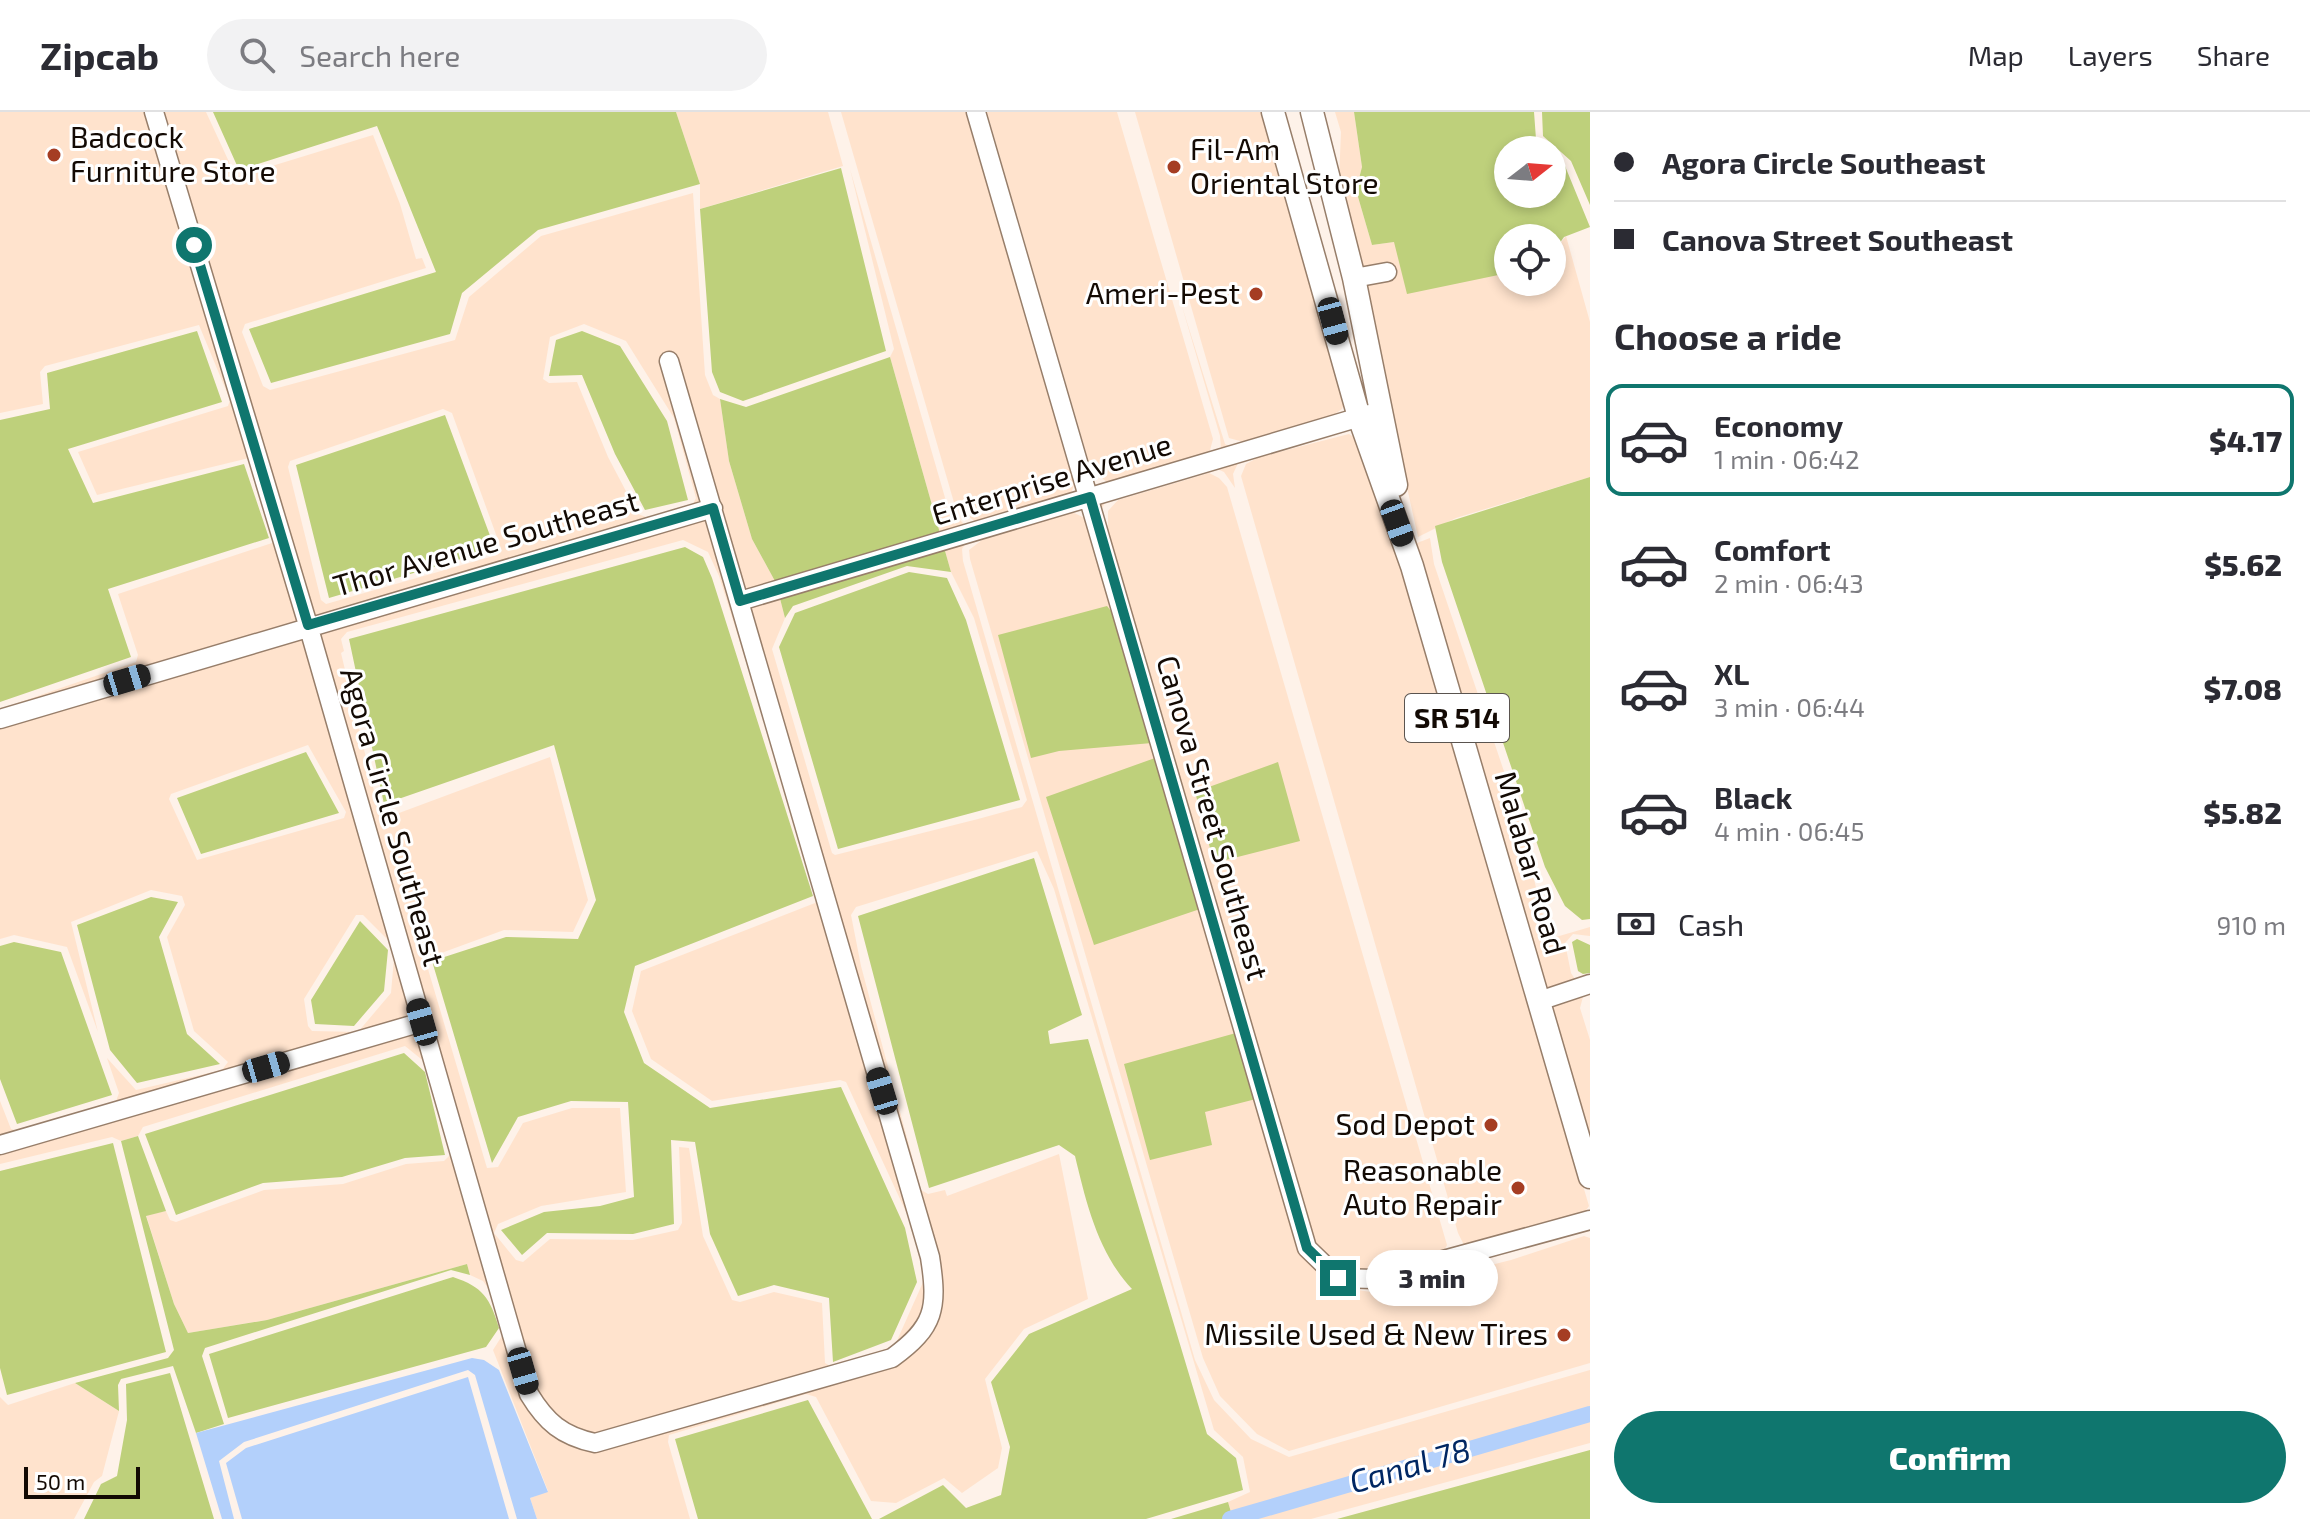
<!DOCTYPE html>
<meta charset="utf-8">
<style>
body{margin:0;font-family:"Exo 2",sans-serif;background:#f2f2f3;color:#2b2b33;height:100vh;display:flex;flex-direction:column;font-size:30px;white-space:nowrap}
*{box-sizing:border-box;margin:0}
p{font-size:26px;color:#7c7c81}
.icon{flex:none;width:44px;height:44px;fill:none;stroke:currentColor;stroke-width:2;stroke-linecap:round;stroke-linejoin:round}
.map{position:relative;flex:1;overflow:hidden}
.drawer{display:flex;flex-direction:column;background:#fff;width:720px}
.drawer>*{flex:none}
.banner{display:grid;align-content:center;height:176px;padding:0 24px;background:#fff}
.needle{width:52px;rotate:73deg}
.tools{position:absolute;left:1494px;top:24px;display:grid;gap:16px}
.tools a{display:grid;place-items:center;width:72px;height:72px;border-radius:50%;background:#fff;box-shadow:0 4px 12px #0003;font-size:40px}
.scale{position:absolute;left:24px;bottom:20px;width:116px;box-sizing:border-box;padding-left:8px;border:4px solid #130a04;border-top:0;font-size:22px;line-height:28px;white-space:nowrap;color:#130a04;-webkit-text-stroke:6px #fff;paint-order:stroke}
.end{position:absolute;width:36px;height:36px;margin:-18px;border:10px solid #0f766e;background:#fff;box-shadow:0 0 0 4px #fff}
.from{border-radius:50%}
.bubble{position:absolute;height:56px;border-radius:28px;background:#fff;box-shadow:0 4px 12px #0003;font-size:26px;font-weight:800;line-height:56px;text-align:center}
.car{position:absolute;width:24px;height:48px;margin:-24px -12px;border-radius:10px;box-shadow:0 0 6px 2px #0007;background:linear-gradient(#222 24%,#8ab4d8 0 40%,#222 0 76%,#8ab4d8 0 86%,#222 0)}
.banner b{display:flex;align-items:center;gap:28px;height:76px;font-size:30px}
.banner b+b{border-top:2px solid #e1e1e2}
.banner i{width:20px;height:20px;background:#2b2b33}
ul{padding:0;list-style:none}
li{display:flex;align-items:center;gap:24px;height:112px;margin:0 16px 12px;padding:0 8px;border:4px solid transparent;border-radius:16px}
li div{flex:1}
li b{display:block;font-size:30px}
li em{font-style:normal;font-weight:800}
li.current{border-color:#0f766e}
li>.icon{width:72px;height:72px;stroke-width:1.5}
h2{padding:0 24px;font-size:36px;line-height:96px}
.pay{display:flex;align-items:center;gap:20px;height:88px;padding:0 24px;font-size:30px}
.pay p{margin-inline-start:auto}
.action{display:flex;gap:16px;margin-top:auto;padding:16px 24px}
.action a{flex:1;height:92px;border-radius:48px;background:#0f766e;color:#fff;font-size:32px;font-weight:800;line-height:92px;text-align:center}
header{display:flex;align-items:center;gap:48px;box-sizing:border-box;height:112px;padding:0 40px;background:#fff;border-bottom:2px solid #e1e1e2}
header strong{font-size:38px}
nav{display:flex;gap:44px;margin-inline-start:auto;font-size:28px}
.search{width:560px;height:72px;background:#f2f2f3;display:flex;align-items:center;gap:20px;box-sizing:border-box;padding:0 28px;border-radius:44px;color:#7c7c81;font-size:30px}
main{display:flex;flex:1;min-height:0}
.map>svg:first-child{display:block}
.built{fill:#ffe3cd;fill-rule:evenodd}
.green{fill:#bed07b}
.water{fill:#b3d0fb}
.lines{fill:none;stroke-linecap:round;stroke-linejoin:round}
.canal{stroke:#b3d0fb;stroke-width:16}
.minor-casing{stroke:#977e6a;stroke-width:21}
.major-casing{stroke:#977e6a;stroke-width:25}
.minor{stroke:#fff;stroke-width:18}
.major{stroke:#fff;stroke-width:22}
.route{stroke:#0f766e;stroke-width:10}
.poi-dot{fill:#a53d23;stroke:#fff;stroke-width:3}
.labels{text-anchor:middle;stroke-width:6;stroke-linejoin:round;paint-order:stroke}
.shield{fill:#fff;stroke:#5a544f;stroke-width:2}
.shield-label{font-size:28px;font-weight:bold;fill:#130a04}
.poi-label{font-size:30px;fill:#130a04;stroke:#fff;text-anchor:end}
.street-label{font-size:30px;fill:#130a04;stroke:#fff}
.water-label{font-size:32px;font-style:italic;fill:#002763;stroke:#fff}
</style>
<header>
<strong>Zipcab</strong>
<div class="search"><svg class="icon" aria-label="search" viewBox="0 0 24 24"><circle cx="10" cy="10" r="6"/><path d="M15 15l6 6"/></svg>Search here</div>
<nav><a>Map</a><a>Layers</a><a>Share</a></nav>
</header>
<main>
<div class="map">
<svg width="1590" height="1407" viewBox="0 0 1590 1407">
<rect width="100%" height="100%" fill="#fef2e9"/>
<path class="built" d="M0,0H206L236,65L373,23L400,92L416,147L422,146L426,156L245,212L242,220L263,274L270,278L455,228L469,185L541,124L693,81L705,263L713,283L720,287L729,349L752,427L776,471L785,506L772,537L832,741L835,743L978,707L1022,695L1027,688L974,506L951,460L890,245L894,237L850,57L948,396L966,414L1068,391L1091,370L1104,377L1215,346L1221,336L1220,324L1181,191L1225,332L1234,337L1349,315L1239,349L1233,362L1235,376L1224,360L1213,355L1106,389L1101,398L1083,395L967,429L962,437L963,449L1195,1248L1214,1288L1251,1327L1289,1345L1590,1258V1331L1311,1407H1233L1228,1390L1250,1380L1243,1345L1214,1318L1054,777L1037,739L856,795L851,803L861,854L921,1078L928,1082L945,1078L947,1084L1059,1042L1088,1187L1024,1217L985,1267L1002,1336L998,1356L962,1381L944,1366L896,1391L871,1389L816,1285L806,1282L669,1323L668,1330L690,1407H537L530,1386L548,1379L493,1238L505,1219L499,1192L483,1169L470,1163L467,1152L267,1208L188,1221L174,1192L146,1103L166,1099L170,1108L176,1110L264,1078L343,1072L406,1052L444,1049L452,1041L431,955L405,934L143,1015L138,1024L121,1029L112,1025L0,1052V989L11,1017L19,1019L116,989L119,981L107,946L136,978L222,958L228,950L194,919L167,825L185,793L182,784L151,778L71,810L98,920L67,835L14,823L0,827V597L136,550L138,543L118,482L275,430L249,346L97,383L78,340L228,294L230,288L199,213L45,254L40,260L43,292L0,301ZM584,212L626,229L674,306L696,386L692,394L646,405L638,402L608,345L577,270L549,271L543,267L550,225ZM443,297L452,301L502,439L497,443L326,492L321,488L288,355L290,349ZM683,428L708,440L719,464L820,784L815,791L641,859L632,899L651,947L712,989L840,968L846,970L912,1113L924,1168L895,1233L835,1257L825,1251L822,1191L774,1180L740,1190L732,1188L703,1124L689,1036L679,1035L682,1111L678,1118L633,1128L550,1127L523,1150L516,1148L494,1121L498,1112L541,1094L626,1080L620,996H572L523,1011L498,1055L487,1056L425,847L504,818L573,820L588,788L550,645L391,704L388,698L378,696L341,541L344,539L341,527L347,520ZM308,633L346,700L344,706L197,748L169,687L171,682ZM356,803H363L395,835L391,881L358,920L312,919L308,914L304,887Z
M676,0H828L843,54L700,97V72Z
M841,0H972L1076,368L1071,381L977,411L955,394Z
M987,0H1117L1213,327L1209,342L1108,371L1091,357Z
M1135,0H1266L1349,280L1342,297L1328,307L1247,331L1229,326Z
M1335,0H1354L1362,55L1356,78L1372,133L1394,130L1501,164L1508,161V170H1552V142L1566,124L1590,210V365L1456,406L1418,425L1339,68L1341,20Z
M1349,322L1366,333L1589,1094L1582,1104L1477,1138L1464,1133L1458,1121L1241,364L1246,352L1259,345Z
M1209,361L1219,366L1227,375L1447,1133L1438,1150L1349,1162L1331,1151L1315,1131L1108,419V399L1118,388Z
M1072,400L1089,408L1314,1155L1337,1175L1378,1181L1511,1148L1584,1124L1590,1126V1251L1289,1339L1257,1322L1220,1284L1203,1246L970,447L969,438L982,428Z
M1430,426L1434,452L1515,692L1549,827L1590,815V824L1573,822L1565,831L1571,861L1584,881L1580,896L1590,928V1031L1421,452L1417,431Z
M75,1271L119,1299L102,1364L94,1370L74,1407H0V1285L8,1293Z"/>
<path class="green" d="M213,0H676L700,72L538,118L462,181L450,222L271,271L249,217L436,160L377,14L239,58Z
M1354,0H1534L1536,27L1548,38H1508V82H1552V42L1565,54L1590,115L1564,125L1552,142V126H1508V161L1407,182L1394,130L1372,133L1356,78L1362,55Z
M1542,0H1590V93L1571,49L1543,24Z
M841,56L886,239L743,289L720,280L712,260L700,97Z
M197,219L222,290L68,337L93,391L244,352L269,426L108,477L131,545L0,590V308L50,297L47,261Z
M582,219L620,234L667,309L688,388L645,398L615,342L582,263L549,264L556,228Z
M890,245L951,460L907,454L793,494L785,506L776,471L752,427L729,349L720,287L746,295Z
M445,303L495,437L329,486L296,353Z
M1590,365V807L1582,808L1565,794L1545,755L1442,450L1435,414Z
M685,435L703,445L712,466L813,784L635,854L624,900L644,951L710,996L841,975L905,1116L917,1170L891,1228L833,1250L829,1186L774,1173L738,1184L710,1122L695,1030L671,1028L674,1112L633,1122L547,1121L522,1143L501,1118L544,1100L600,1094L634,1085L628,990L571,989L518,1005L492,1051L432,849L506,825L578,827L596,788L554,633L384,692L349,527Z
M909,460L947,466L966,508L1020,688L838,737L779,535L795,501Z
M1107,494L1115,504L1152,631L1059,639L1031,646L998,523Z
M306,640L339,701L201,742L177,686Z
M1155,646L1200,797L1094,833L1046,685Z
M1278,650L1300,729L1214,751L1195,680Z
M1034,746L1082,903L1048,919L1050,932L1088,927L1207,1322L1236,1346L1243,1378L1146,1407H879L943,1373L966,1396L1001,1383L1010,1335L991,1270L1029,1222L1132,1177C1098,1141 1086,1090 1075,1044L1059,1033L929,1076L858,804Z
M151,785L178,790L159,825L187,922L220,952L137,971L110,938L77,813Z
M360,809L388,838L384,879L354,914L315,912L311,888Z
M1577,827L1590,833V861L1583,862L1578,859L1572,830Z
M14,830L61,840L112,983L17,1012L0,967V834Z
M1236,921L1256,987L1205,1000L1212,1033L1150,1048L1124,952Z
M404,941L425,960L445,1043L405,1046L342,1065L263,1071L176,1103L145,1022Z
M138,1024L166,1099L146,1104L174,1192L188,1221L267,1208L467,1152L470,1163L451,1158L205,1236L202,1244L224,1312L196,1321L173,1254L121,1267L118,1273L119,1299L75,1271L168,1246L174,1238L121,1029Z
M113,1031L166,1240L7,1283L0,1256V1059Z
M453,1165C483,1175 490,1186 499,1216L486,1235L228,1306L209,1242Z
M170,1261L214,1407H84L101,1372L117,1364L127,1308L126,1272Z
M808,1288L872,1407H698L675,1327Z
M1590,1338V1407H1337Z
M1228,1390L1233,1407H1171Z"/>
<path class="water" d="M472,1246L484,1248L499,1258L548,1380L530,1386L537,1407H517L475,1263L468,1258L244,1330L219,1349L234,1407H222L196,1321Z
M468,1265L509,1407H242L226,1351L246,1336Z"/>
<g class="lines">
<path class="canal" d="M1230,1407L1590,1302"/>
<defs>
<path id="minor" d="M154,0L308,513L529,1282C546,1310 562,1324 595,1331L892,1246C935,1215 938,1196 930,1145L669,249
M976,0L1307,1136L1338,1166L1374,1167L1590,1108
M1354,166L1387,160
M740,489L1370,302
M0,607L713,396
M1539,889L1590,872
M0,1033L422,910"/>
<path id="major" d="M1273,0L1359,305L1412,454L1590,1065
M1312,0L1354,166L1396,373"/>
</defs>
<use href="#minor" class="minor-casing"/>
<use href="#major" class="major-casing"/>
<use href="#minor" class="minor"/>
<use href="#major" class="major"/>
</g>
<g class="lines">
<path class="route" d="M194,133L308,513L713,396L740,489L1090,385L1307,1136L1338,1166"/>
</g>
<g class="poi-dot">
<circle cx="54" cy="43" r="8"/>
<circle cx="1174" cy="55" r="8"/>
<circle cx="1256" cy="182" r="8"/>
<circle cx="1491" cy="1013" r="8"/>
<circle cx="1518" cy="1076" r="8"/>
<circle cx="1564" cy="1223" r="8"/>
</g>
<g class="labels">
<rect class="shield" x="1405" y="582" width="104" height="48" rx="6"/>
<g class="shield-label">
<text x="1457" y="616">SR 514</text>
</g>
<g class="poi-label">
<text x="70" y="36" text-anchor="start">Badcock<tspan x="70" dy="34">Furniture Store</tspan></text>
<text x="1190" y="48" text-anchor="start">Fil-Am<tspan x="1190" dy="34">Oriental Store</tspan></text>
<text x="1240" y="192">Ameri-Pest</text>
<text x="1475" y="1023">Sod Depot</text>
<text x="1502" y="1069">Reasonable<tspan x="1502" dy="34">Auto Repair</tspan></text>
<text x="1548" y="1233">Missile Used &amp; New Tires</text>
</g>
<g class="street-label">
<text transform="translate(1052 368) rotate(-17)" y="10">Enterprise Avenue</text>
<text transform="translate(486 432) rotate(-16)" y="10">Thor Avenue Southeast</text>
<text transform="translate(392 705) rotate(74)" y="10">Agora Circle Southeast</text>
<text transform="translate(1212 706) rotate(74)" y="10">Canova Street Southeast</text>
<text transform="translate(1530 751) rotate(74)" y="10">Malabar Road</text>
</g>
<g class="water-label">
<text transform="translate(1410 1354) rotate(-16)" y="11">Canal 78</text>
</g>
</g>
</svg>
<div class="tools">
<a><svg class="needle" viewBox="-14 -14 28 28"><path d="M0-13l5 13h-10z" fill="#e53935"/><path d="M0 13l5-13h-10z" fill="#7c7c81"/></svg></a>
<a><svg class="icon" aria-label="locate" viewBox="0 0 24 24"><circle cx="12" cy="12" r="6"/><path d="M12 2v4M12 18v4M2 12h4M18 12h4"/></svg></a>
</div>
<div class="scale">50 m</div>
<i class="end from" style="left:194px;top:133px"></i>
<i class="end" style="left:1338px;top:1166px"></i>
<div class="bubble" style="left:1366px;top:1138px;width:132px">3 min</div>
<i class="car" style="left:1333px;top:209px;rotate:165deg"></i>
<i class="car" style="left:1397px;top:411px;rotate:160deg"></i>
<i class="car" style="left:127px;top:568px;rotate:73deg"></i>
<i class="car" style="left:422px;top:910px;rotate:344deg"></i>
<i class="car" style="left:266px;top:955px;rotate:74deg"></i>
<i class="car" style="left:882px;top:979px;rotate:343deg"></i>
<i class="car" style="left:523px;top:1259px;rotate:164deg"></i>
</div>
<section class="drawer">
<div class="banner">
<b><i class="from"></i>Agora Circle Southeast</b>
<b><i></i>Canova Street Southeast</b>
</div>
<h2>Choose a ride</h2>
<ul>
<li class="current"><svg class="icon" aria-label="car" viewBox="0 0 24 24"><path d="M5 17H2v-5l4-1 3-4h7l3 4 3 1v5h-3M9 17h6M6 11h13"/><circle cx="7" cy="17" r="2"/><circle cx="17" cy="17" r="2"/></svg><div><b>Economy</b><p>1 min · 06:42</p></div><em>$4.17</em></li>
<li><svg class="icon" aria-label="car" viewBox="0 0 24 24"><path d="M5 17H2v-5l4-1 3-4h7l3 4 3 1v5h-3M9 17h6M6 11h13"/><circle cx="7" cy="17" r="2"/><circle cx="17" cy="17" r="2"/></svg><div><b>Comfort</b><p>2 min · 06:43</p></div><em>$5.62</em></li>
<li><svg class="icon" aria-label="car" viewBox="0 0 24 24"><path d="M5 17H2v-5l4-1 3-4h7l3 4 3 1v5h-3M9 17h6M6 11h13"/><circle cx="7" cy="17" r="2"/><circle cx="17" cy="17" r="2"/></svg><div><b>XL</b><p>3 min · 06:44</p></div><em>$7.08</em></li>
<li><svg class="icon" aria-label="car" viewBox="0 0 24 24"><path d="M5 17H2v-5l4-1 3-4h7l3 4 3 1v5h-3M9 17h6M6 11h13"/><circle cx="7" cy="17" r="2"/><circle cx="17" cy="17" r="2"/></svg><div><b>Black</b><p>4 min · 06:45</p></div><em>$5.82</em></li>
</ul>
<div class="pay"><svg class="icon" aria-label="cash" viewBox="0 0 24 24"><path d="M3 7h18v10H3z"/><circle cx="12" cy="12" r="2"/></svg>Cash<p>910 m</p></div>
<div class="action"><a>Confirm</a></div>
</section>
</main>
